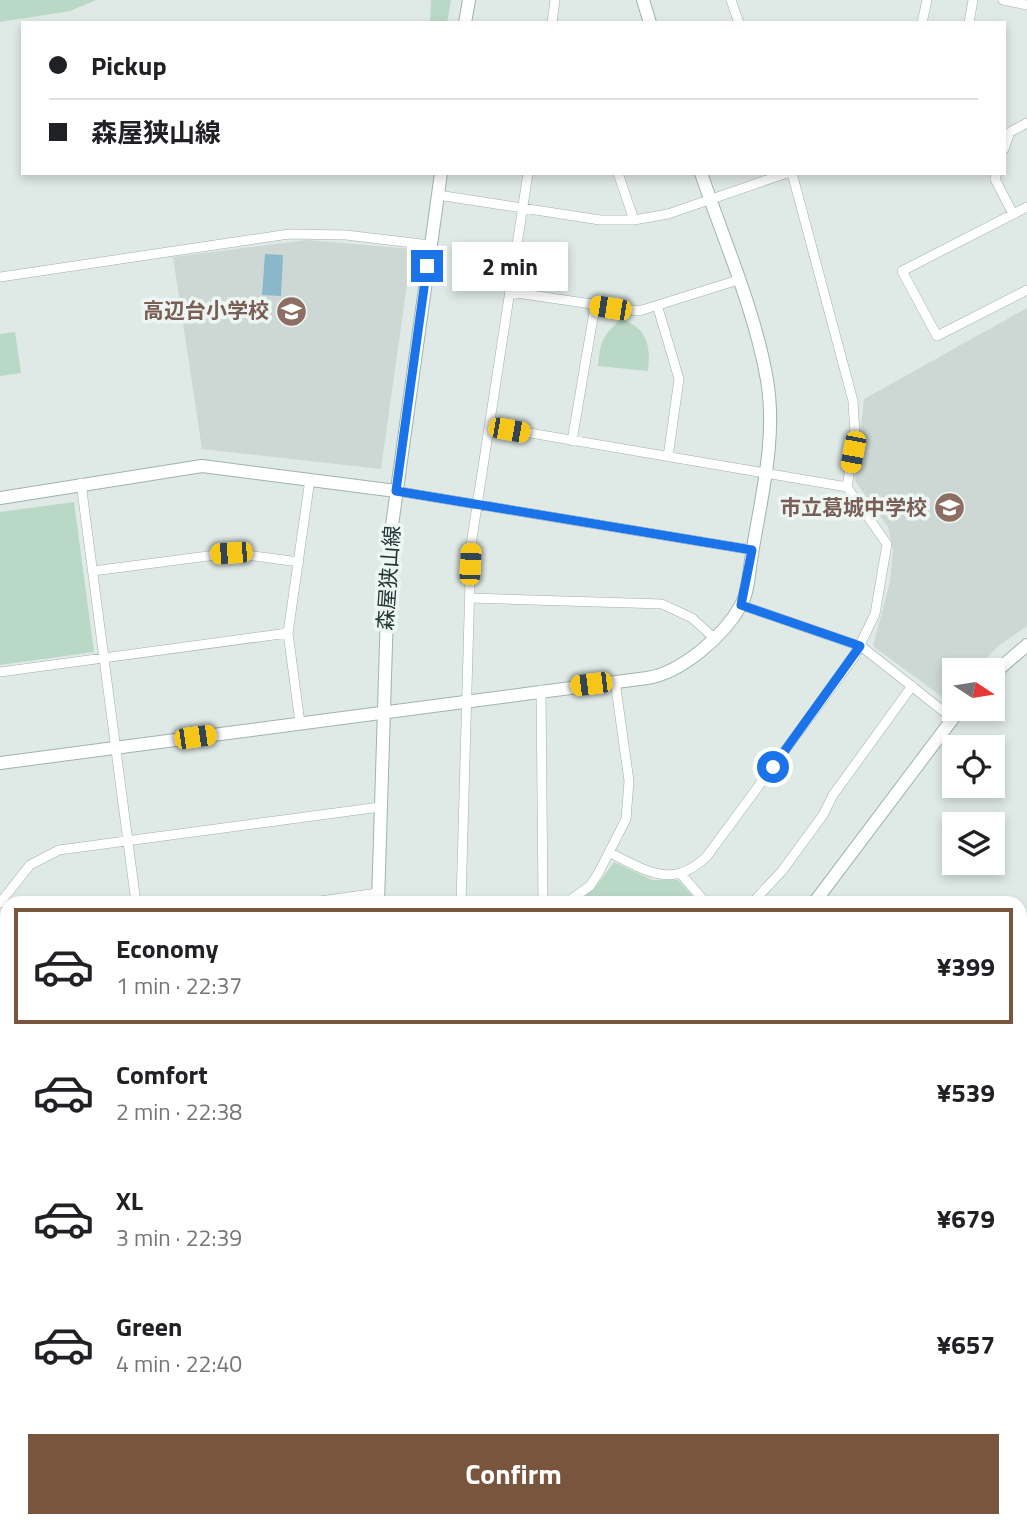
<!DOCTYPE html>
<meta charset="utf-8">
<style>
body{margin:0;font-family:"Titillium Web","Noto Sans JP",sans-serif;background:#f2f2f2;color:#202124;height:100vh;display:flex;flex-direction:column;font-size:26px;white-space:nowrap}
*{box-sizing:border-box;margin:0}
p{font-size:23px;color:#757577}
.icon{flex:none;width:38px;height:38px;fill:none;stroke:currentColor;stroke-width:2;stroke-linecap:round;stroke-linejoin:round}
.map{position:relative;flex:1;overflow:hidden}
.sheet{position:absolute;left:0px;top:896px;width:1027px;height:632px;display:flex;flex-direction:column;background:#fff;border-radius:21px 21px 0 0;box-shadow:0 4px 10px #0003}
.sheet>*{flex:none}
.banner{position:absolute;left:21px;top:21px;width:985px;height:154px;border-radius:0px;box-shadow:0 4px 10px #0003;display:grid;align-content:center;height:154px;padding:0 28px;background:#fff}
.needle{width:46px;rotate:102deg}
.fabs{position:absolute;left:942px;top:658px;display:grid;gap:14px}
.fabs a{display:grid;place-items:center;width:63px;height:63px;border-radius:0px;background:#fff;box-shadow:0 4px 10px #0003;font-size:35px}
.end{position:absolute;width:32px;height:32px;margin:-16px;border:9px solid #1a73e8;background:#fff;box-shadow:0 0 0 4px #fff}
.from{border-radius:50%}
.bubble{position:absolute;height:49px;border-radius:0px;background:#fff;box-shadow:0 4px 10px #0003;font-size:23px;font-weight:700;line-height:49px;text-align:center}
.car{position:absolute;width:21px;height:42px;margin:-21px -10px;border-radius:9px;box-shadow:0 0 5px 2px #0007;background:linear-gradient(#f5c518 24%,#345 0 40%,#f5c518 0 76%,#345 0 86%,#f5c518 0)}
.banner b{display:flex;align-items:center;gap:24px;height:66px;font-size:26px}
.banner b+b{border-top:2px solid #e0e0e0}
.banner i{width:18px;height:18px;background:#202124}
ul{padding:12px 0 0;list-style:none}
li{display:flex;align-items:center;gap:21px;height:116px;margin:0 14px 10px;padding:0 14px;border:4px solid transparent;border-radius:0px}
li div{flex:1}
li b{display:block;font-size:26px}
li em{font-style:normal;font-weight:700}
li.active{border-color:#7a553e}
li>.icon{width:63px;height:63px;stroke-width:1.5}
.cta{display:flex;gap:14px;margin-top:auto;padding:14px 28px}
.cta a{flex:1;height:80px;border-radius:0px;background:#7a553e;color:#fff;font-size:28px;font-weight:700;line-height:80px;text-align:center}
.map>svg:first-child{display:block}
.built{fill:#cdd8d5}
.green{fill:#b9d9c6}
.water{fill:#8ab7ca}
.lines{fill:none;stroke-linecap:round;stroke-linejoin:round}
.street-casing{stroke:#a2b0ad;stroke-width:10}
.secondary-casing{stroke:#9fb4af;stroke-width:14}
.street{stroke:#fff;stroke-width:9}
.secondary{stroke:#fff;stroke-width:12}
.route{stroke:#1a73e8;stroke-width:9}
.labels{text-anchor:middle;stroke-width:7;stroke-linejoin:round;paint-order:stroke}
.education-label{font-size:21px;font-weight:bold;fill:#785e54;stroke:#eef6f3;text-anchor:end}
.street-label{font-size:21px;fill:#213734;stroke:#eef6f3}
</style>
<div class="map">
<svg width="1027" height="1527" viewBox="0 0 1027 1527">
<rect width="100%" height="100%" fill="#dfe9e6"/>
<path class="built" d="M307,240L412,249L381,469L202,449L173,257Z
M1027,308V626L1000,645L973,670H954V690L945,699L873,646L890,582L893,550L888,527L855,481L864,399Z
M1020,1014L1027,1016L1026,1292L1020,1291Z"/>
<path class="green" d="M0,0H96L70,11L0,22Z
M431,0H451L447,23H430Z
M621,319C647,328 651,345 648,371L598,366C601,340 601,338 621,319Z
M15,332L21,373L0,376V334Z
M74,502L94,652L0,665V512Z
M614,862L652,880H678L699,903H576L598,884Z
M0,1055H7V1094L0,1095Z"/>
<path class="water" d="M265,254L283,255L281,296L262,295Z"/>
<g class="lines">
<defs>
<path id="street" d="M731,0L739,23
M1003,0L1027,5
M552,23L555,0
M922,23L927,0
M969,23L973,0
M1004,149L1010,132L1027,123
M618,173L634,220
M792,173L853,401L855,435L847,487
M997,173L995,179L1013,214
M438,195L600,220H634L668,214L787,173
M1027,207L902,271L937,336L1027,290
M0,277L289,234L346,235L430,245
M510,292L639,311L738,280
M658,308L679,379L668,457
M489,426L847,487L887,544L875,614L854,657L707,856C673,890 647,871 610,853
M572,441L595,306
M81,483L136,903
M396,491L752,550
M93,571L231,553L299,562
M469,598L662,604L692,618L713,637
M741,605L862,647L952,718
M0,672L288,633
M541,690L543,903
M300,723L288,633L310,479
M681,874L706,903
M0,903L30,865L59,850L380,807
M306,903L378,893
M461,903L471,545L528,173
M566,903L590,886L599,872L626,819L629,781L615,681
M752,903L782,871L823,815L833,795L912,686
M0,1051H7
M0,1213L7,1212
M0,1392L7,1390"/>
<path id="secondary" d="M643,0L650,23
M465,23L469,0
M0,498L202,466L396,491
M992,675L1027,645
M0,763L647,678C681,673 724,636 741,605C749,591 749,569 752,554C761,497 777,438 767,380C755,310 724,241 701,173
M378,903L389,547L441,173
M814,903L960,709
M0,1147H7
M1020,1302L1027,1303
M197,1527L199,1521
M289,1527L290,1521"/>
</defs>
<use href="#street" class="street-casing"/>
<use href="#secondary" class="secondary-casing"/>
<use href="#street" class="street"/>
<use href="#secondary" class="secondary"/>
</g>
<g class="lines">
<path class="route" d="M427,266L396,491L752,550L741,605L860,646L773,767"/>
</g>
<defs>
<symbol id="school-disc" viewBox="-11 -11 22 22"><circle r="9.5" fill="#8d6e63" stroke="#eef6f3"/><path d="M0-5L7-2L0 1L-7-2ZM-4 1L0 2.5L4 1V4Q0 6-4 4Z" fill="#fff"/></symbol>
</defs>
<g fill-rule="evenodd">
<use href="#school-disc" x="274" y="294" width="35" height="35"/>
<use href="#school-disc" x="932" y="490" width="35" height="35"/>
</g>
<g class="labels">
<g class="education-label">
<text x="269" y="318">高辺台小学校</text>
<text x="927" y="515">市立葛城中学校</text>
</g>
<g class="street-label">
<text transform="translate(389 578) rotate(-86)" y="7">森屋狭山線</text>
</g>
</g>
</svg>
<div class="fabs">
<a><svg class="needle" viewBox="-14 -14 28 28"><path d="M0-13l5 13h-10z" fill="#e53935"/><path d="M0 13l5-13h-10z" fill="#757577"/></svg></a>
<a><svg class="icon" aria-label="locate" viewBox="0 0 24 24"><circle cx="12" cy="12" r="6"/><path d="M12 2v4M12 18v4M2 12h4M18 12h4"/></svg></a>
<a><svg class="icon" aria-label="layers" viewBox="0 0 24 24"><path d="M12 4l9 5-9 5-9-5zM3 14l9 5 9-5"/></svg></a>
</div>
<i class="end from" style="left:773px;top:767px"></i>
<i class="end" style="left:427px;top:266px"></i>
<div class="bubble" style="left:452px;top:242px;width:116px">2 min</div>
<i class="car" style="left:610px;top:308px;rotate:279deg"></i>
<i class="car" style="left:509px;top:430px;rotate:100deg"></i>
<i class="car" style="left:853px;top:452px;rotate:191deg"></i>
<i class="car" style="left:231px;top:553px;rotate:266deg"></i>
<i class="car" style="left:470px;top:564px;rotate:3deg"></i>
<i class="car" style="left:591px;top:684px;rotate:263deg"></i>
<i class="car" style="left:195px;top:737px;rotate:82deg"></i>
<div class="banner">
<b><i class="from"></i>Pickup</b>
<b><i></i>森屋狭山線</b>
</div>
<section class="sheet">
<ul>
<li class="active"><svg class="icon" aria-label="car" viewBox="0 0 24 24"><path d="M5 17H2v-5l4-1 3-4h7l3 4 3 1v5h-3M9 17h6M6 11h13"/><circle cx="7" cy="17" r="2"/><circle cx="17" cy="17" r="2"/></svg><div><b>Economy</b><p>1 min · 22:37</p></div><em>¥399</em></li>
<li><svg class="icon" aria-label="car" viewBox="0 0 24 24"><path d="M5 17H2v-5l4-1 3-4h7l3 4 3 1v5h-3M9 17h6M6 11h13"/><circle cx="7" cy="17" r="2"/><circle cx="17" cy="17" r="2"/></svg><div><b>Comfort</b><p>2 min · 22:38</p></div><em>¥539</em></li>
<li><svg class="icon" aria-label="car" viewBox="0 0 24 24"><path d="M5 17H2v-5l4-1 3-4h7l3 4 3 1v5h-3M9 17h6M6 11h13"/><circle cx="7" cy="17" r="2"/><circle cx="17" cy="17" r="2"/></svg><div><b>XL</b><p>3 min · 22:39</p></div><em>¥679</em></li>
<li><svg class="icon" aria-label="car" viewBox="0 0 24 24"><path d="M5 17H2v-5l4-1 3-4h7l3 4 3 1v5h-3M9 17h6M6 11h13"/><circle cx="7" cy="17" r="2"/><circle cx="17" cy="17" r="2"/></svg><div><b>Green</b><p>4 min · 22:40</p></div><em>¥657</em></li>
</ul>
<div class="cta"><a>Confirm</a></div>
</section>
</div>
